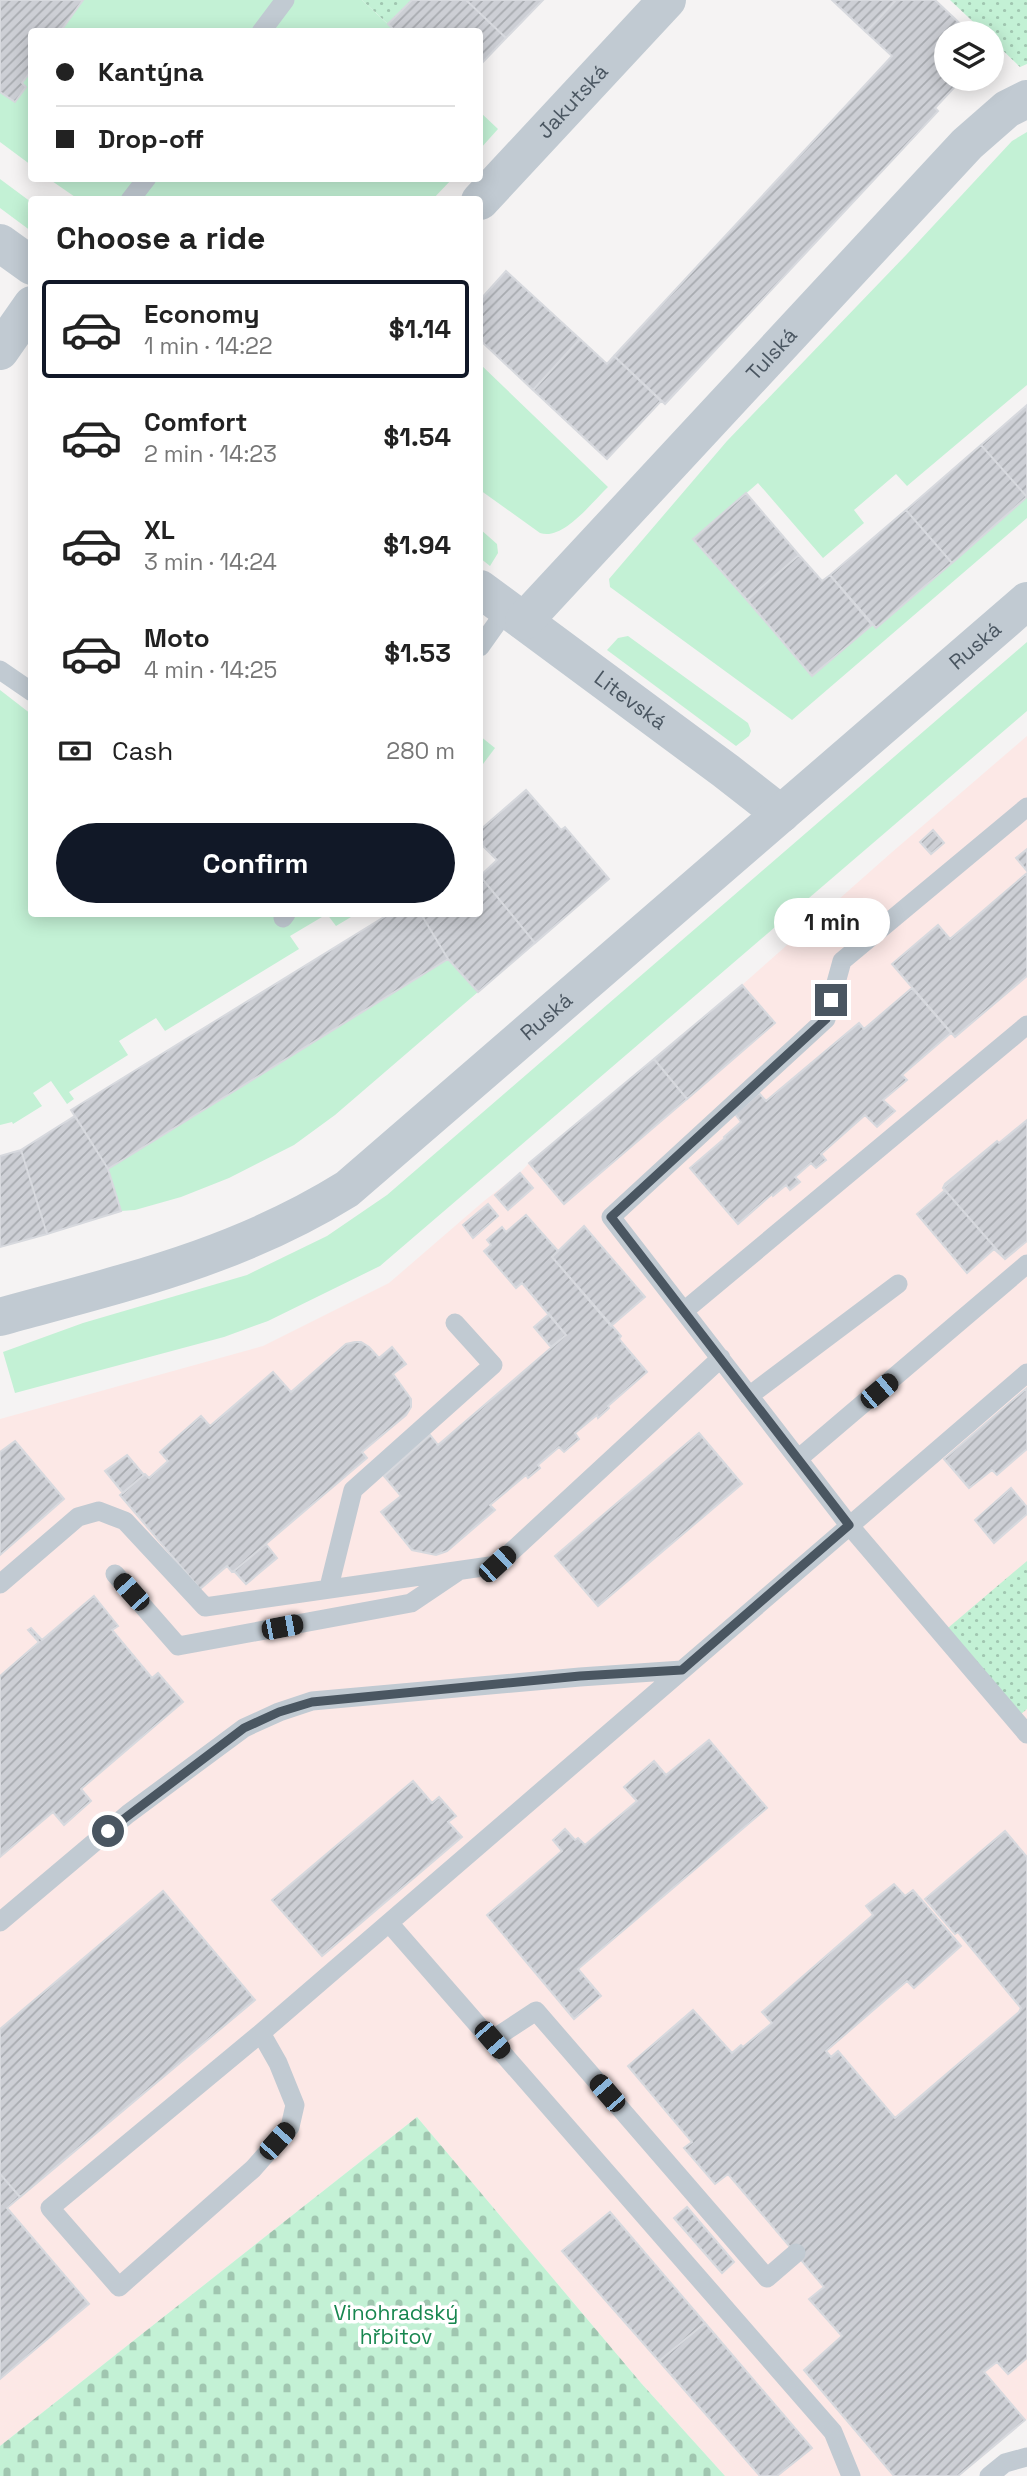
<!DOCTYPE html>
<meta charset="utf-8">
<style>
body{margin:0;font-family:"Space Grotesk",sans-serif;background:#f2f2f2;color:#222;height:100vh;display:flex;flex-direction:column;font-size:26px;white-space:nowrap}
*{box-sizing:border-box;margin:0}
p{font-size:23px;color:#767676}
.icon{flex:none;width:38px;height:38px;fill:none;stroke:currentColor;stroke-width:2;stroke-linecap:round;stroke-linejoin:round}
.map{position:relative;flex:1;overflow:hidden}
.drawer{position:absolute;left:28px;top:196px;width:455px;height:721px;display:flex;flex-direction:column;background:#fff;border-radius:7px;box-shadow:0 4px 18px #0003}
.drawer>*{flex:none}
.banner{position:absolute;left:28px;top:28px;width:455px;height:154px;border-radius:7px;box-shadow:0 4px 18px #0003;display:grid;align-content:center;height:154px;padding:0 28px;background:#fff}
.buttons{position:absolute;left:934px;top:21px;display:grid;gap:14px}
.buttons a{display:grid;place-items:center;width:70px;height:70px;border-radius:50%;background:#fff;box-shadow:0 4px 18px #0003;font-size:35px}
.end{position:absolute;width:32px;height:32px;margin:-16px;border:9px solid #4a5661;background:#fff;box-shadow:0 0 0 4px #fff}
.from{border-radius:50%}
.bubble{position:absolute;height:49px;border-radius:24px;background:#fff;box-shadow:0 4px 18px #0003;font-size:23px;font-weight:800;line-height:49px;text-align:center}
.car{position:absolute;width:21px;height:42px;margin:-21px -10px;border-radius:9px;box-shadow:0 0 5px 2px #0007;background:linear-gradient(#222 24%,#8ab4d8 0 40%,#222 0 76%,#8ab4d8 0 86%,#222 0)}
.banner b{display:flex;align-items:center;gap:24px;height:66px;font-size:26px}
.banner b+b{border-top:2px solid #e0e0e0}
.banner i{width:18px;height:18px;background:#222}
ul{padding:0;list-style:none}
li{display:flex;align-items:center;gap:21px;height:98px;margin:0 14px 10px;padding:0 14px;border:4px solid transparent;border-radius:7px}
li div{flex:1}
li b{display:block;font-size:26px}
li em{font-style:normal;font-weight:800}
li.selected{border-color:#111827}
li>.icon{width:63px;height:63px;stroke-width:1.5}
h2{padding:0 28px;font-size:32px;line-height:84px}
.pay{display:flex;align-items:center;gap:18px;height:77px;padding:0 28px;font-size:26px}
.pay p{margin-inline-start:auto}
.primary-button{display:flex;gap:14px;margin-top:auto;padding:14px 28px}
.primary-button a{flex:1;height:80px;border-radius:42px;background:#111827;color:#fff;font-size:28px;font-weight:800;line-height:80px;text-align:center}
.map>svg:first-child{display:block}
.medical{fill:#fce8e6}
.grass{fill:#c3f1d5}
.cemetery{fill:url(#cemetery-stones)}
.park{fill:url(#park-dots)}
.building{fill:url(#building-hatch);stroke:#d7d9de;stroke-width:2}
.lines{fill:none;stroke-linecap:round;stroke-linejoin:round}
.service{stroke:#c1cad2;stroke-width:19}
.minor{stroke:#c1cad2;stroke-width:38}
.tertiary{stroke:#c1cad2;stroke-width:38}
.route{stroke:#4a5661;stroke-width:9}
.labels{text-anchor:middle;stroke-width:7;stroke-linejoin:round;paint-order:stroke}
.street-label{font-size:21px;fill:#4a5661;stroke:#fff}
.park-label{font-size:21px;fill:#17864f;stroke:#fff}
</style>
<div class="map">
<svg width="1027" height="2476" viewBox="0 0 1027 2476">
<defs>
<pattern id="cemetery-stones" width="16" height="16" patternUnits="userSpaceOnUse" patternTransform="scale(1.75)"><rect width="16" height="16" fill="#c3f1d5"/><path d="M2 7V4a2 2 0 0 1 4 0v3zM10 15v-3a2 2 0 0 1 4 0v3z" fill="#a0c6b0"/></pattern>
<pattern id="park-dots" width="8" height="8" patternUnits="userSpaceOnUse" patternTransform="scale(1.75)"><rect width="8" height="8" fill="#c3f1d5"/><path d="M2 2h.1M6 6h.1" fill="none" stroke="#a0c6b0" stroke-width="1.8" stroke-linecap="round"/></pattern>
<pattern id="building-hatch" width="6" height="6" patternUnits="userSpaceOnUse" patternTransform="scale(1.75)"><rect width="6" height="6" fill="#cdcfd5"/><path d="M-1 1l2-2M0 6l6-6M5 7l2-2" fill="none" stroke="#a8abb0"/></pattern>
</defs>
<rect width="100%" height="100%" fill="#f5f3f3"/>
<path class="medical" d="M1027,736V2419L958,2476H725L641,2383L417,2117L0,2446V1419L263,1346L389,1283L484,1201L520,1173L529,1163L742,985L891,853Z"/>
<path class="grass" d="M83,0H362L393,29L391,32H60Z
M31,70V165L0,142V92L15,102L26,87L22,83Z
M480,112L498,129L480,149Z
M1027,132V385L907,486L896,474L854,510L864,523L823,558L758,483L694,539L812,676L872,625L876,628L1027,497V518L792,720L610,587L609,579L727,441L907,254L1012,141Z
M0,179L31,202V231L0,208Z
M49,179H452L432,200L78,199Z
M480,364L608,487C592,502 563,541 540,533L480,490Z
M480,529L497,544L498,553L490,566L480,558Z
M628,636L748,723L751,731L749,736L736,746L607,650L618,638Z
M1027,642V711L380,1266L268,1321L224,1337L15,1393L3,1352L83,1323L247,1275L327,1236L387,1195Z
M0,690L31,714L32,914H356L336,926L327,914L290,936L299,949L165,1031L156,1018L119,1041L128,1055L69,1092L74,1099L67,1104L51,1081L33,1093L42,1106L13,1124L12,1122L0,1125Z
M480,736L495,748L480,768Z
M448,959L478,992L335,1115L294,1145L229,1178L181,1197L135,1210L121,1211L108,1169Z"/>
<path class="cemetery" d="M417,2117L641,2383L725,2476H0V2446Z"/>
<path class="park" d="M362,0H412L388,24Z
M950,0H1027V64L1020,67L992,40V33H985Z
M1027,1561V1709L1015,1719L942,1633Z"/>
<path class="building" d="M0,0H83L60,32H32V70L22,83L26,87L15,102L0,92Z
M412,0H466L506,38L480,65V32H396L388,24Z
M466,0H543L506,38Z
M832,0H896L866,32Z
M896,0H935L970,33H947V79H962L935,108L938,111L665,404L614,356L892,56L866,32Z
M506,271L580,339L533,390L480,340V300Z
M580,339L607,364L614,356L661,401L607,459L533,390Z
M1027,405V497L981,445Z
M981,445L1027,497L952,563L906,510Z
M746,493L799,555L747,600L693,539Z
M906,510L952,563L876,628L830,575Z
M799,555L822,581L830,575L872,625L812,676L747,600Z
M526,790L561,830L565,827L609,879L535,943L480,876L497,860L480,843V830Z
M933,830L944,843L931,854L920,842Z
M1027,849V871L1016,858Z
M1027,873V976L955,1037L892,964L938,925L950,939Z
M480,876L535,943L478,992L448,959L421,914H480Z
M389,914H421L448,959L108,1169L71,1110Z
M742,985L775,1023L687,1099L654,1059Z
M912,988L951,1033L902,1075L907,1080L883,1100L895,1111L877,1127L865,1115L821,1154L826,1160L816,1168L811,1163L795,1177L800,1182L790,1190L786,1185L773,1196L772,1194L738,1224L690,1168L725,1138L724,1137L741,1122L735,1114L759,1093L766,1101L859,1023L864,1029Z
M654,1059L687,1099L564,1204L529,1163Z
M75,1116L108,1169L121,1211L47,1234L21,1150Z
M1027,1120V1241L1005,1259L994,1249L967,1273L917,1214L945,1190L943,1188L945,1184L997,1141L999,1143Z
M1027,1120V1241L1005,1259L943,1188L997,1141L999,1143Z
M21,1150L47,1234L0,1247V1156Z
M520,1173L533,1188L508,1210L495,1195Z
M488,1204L498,1216L473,1238L463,1225Z
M526,1215L558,1251L552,1257L621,1336L619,1339L647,1372L608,1406L609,1408L598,1418L597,1415L575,1433L579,1439L564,1452L559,1447L538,1465L540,1468L528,1478L526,1475L490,1505L495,1510L447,1551L436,1555L412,1550L381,1512L401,1496L384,1476L430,1435L438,1445L566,1335L522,1283L516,1288L484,1251L491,1245L487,1240L502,1227L506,1232Z
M584,1226L645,1297L611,1326L552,1257Z
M549,1314L566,1335L551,1347L534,1327Z
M355,1342H361L369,1347L379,1358L392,1347L406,1364L393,1374L411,1399V1407L406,1415L362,1452L367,1458L234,1571L232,1572L227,1566L200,1589L120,1495L145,1474L149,1478L168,1461L160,1452L201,1416L210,1426L273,1372L291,1392L346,1344Z
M1027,1388V1449L997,1475L992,1470L969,1488L944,1459Z
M699,1433L742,1484L598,1606L555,1556Z
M15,1441L64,1499L0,1555V1452Z
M127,1455L144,1475L123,1493L105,1471Z
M1011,1488L1027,1507V1514L994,1543L975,1520Z
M266,1544L277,1558L246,1584L234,1571Z
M94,1596L118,1626L112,1630L152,1678L158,1673L183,1702L81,1789L91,1801L64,1825L53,1812L0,1857V1676L39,1642L28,1630L31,1628L42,1640Z
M709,1740L767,1808L578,1969L601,1996L574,2019L487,1915L562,1851L553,1840L565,1829L575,1840L578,1838L585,1845L637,1801L624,1787L654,1761L666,1775Z
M413,1781L432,1803L439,1797L456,1816L448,1822L462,1837L322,1956L272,1900Z
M1005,1831L1027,1857V2358L1008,2374L997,2362L984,2372L1025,2420L958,2476H894L804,2370L842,2336L809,2299L824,2287L728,2174L715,2184L684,2148L692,2142L628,2066L693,2010L732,2053L741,2045L743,2047L772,2023L762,2012L873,1915L866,1906L894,1884L905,1896L913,1890L961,1946L914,1988L907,1981L826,2051L831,2057L838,2051L895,2118L1019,2012L1021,2008L958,1932L955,1934L925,1899Z
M163,1891L255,2000L20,2197L0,2174V2029Z
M0,2174L20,2197L7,2208L89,2304L0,2379Z
M687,2207L734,2262L722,2273L674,2218Z
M610,2212L705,2323L659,2361L562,2251Z
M705,2323L812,2448L777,2476H760L659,2361Z"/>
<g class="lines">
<path class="service" d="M261,32L285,0
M130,200L147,178
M480,647L507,609
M0,670L32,692
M1027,807L842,961L826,1019L611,1217L849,1525L1027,1734
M283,918L286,914
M684,1311L1027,1025
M749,1396L898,1284
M798,1459L1027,1264
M115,1574L178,1646L411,1603L457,1572
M0,1584L78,1517L99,1511L125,1521L205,1607L497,1565L721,1358
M329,1587L353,1490L493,1365L455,1323
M0,1922L128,1814L244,1728L279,1712L312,1701L580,1677L682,1670
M389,1923L833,2432L851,2476
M261,2033L278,2063L295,2105L290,2127L253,2169L119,2287L50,2208L261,2033L1027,1373
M492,2040L536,2011L767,2278L796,2253
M989,2476L1005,2463L1027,2457"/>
<g class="minor">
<path id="s1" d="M480,201L667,0"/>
<path d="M0,243L32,266"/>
<path d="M0,351L32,305"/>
<path id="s2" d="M480,589L726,771L781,814"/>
<path id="s3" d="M524,621L967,144L1007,109L1027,99"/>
</g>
<path class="tertiary" id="s4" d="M0,1317C123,1283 236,1258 347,1189L1027,601"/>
</g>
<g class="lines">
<path class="route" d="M108,1831L244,1728L279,1712L312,1702L580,1676L682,1670L849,1525L611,1217L826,1019L831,1000"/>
</g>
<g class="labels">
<g class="street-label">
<text dy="7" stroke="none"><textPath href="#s1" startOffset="136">Jakutská</textPath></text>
<text dy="7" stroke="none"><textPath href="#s3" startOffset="364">Tulská</textPath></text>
<text dy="7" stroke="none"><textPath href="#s4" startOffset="1202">Ruská</textPath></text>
<text dy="7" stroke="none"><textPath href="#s2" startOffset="187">Litevská</textPath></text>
<text dy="7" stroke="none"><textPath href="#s4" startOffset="635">Ruská</textPath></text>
</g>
<g class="park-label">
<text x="396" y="2320">Vinohradský<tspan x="396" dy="24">hřbitov</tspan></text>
</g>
</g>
</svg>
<div class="buttons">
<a><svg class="icon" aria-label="layers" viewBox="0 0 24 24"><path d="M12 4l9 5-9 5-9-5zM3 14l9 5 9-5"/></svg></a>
</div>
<i class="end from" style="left:108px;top:1831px"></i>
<i class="end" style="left:831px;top:1000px"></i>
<div class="bubble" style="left:774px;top:898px;width:116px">1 min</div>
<i class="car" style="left:879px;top:1391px;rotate:50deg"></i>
<i class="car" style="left:497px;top:1564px;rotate:47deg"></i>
<i class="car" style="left:131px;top:1592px;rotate:318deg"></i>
<i class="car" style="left:282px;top:1627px;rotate:79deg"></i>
<i class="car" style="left:492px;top:2040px;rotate:139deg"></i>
<i class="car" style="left:607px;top:2093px;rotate:319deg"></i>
<i class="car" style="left:277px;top:2141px;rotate:42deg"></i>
<div class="banner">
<b><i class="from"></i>Kantýna</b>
<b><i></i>Drop-off</b>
</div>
<section class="drawer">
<h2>Choose a ride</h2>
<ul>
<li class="selected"><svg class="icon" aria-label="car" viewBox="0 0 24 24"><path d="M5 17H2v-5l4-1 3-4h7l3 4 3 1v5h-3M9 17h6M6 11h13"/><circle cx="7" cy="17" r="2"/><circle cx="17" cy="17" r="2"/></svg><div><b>Economy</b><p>1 min · 14:22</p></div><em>$1.14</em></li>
<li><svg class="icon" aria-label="car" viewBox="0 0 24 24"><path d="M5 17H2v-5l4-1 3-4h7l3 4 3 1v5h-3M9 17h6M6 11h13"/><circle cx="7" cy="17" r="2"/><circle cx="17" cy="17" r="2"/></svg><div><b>Comfort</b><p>2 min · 14:23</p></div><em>$1.54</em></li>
<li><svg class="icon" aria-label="car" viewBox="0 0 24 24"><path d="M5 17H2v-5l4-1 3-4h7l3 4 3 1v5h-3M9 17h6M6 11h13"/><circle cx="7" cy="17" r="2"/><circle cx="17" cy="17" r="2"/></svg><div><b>XL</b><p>3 min · 14:24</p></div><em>$1.94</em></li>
<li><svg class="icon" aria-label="car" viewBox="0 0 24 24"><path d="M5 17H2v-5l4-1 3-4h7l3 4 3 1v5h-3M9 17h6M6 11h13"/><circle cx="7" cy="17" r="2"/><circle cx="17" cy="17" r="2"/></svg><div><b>Moto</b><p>4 min · 14:25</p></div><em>$1.53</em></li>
</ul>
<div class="pay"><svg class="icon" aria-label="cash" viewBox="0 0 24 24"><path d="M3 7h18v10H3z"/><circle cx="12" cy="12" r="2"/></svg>Cash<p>280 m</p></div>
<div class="primary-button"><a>Confirm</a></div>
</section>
</div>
